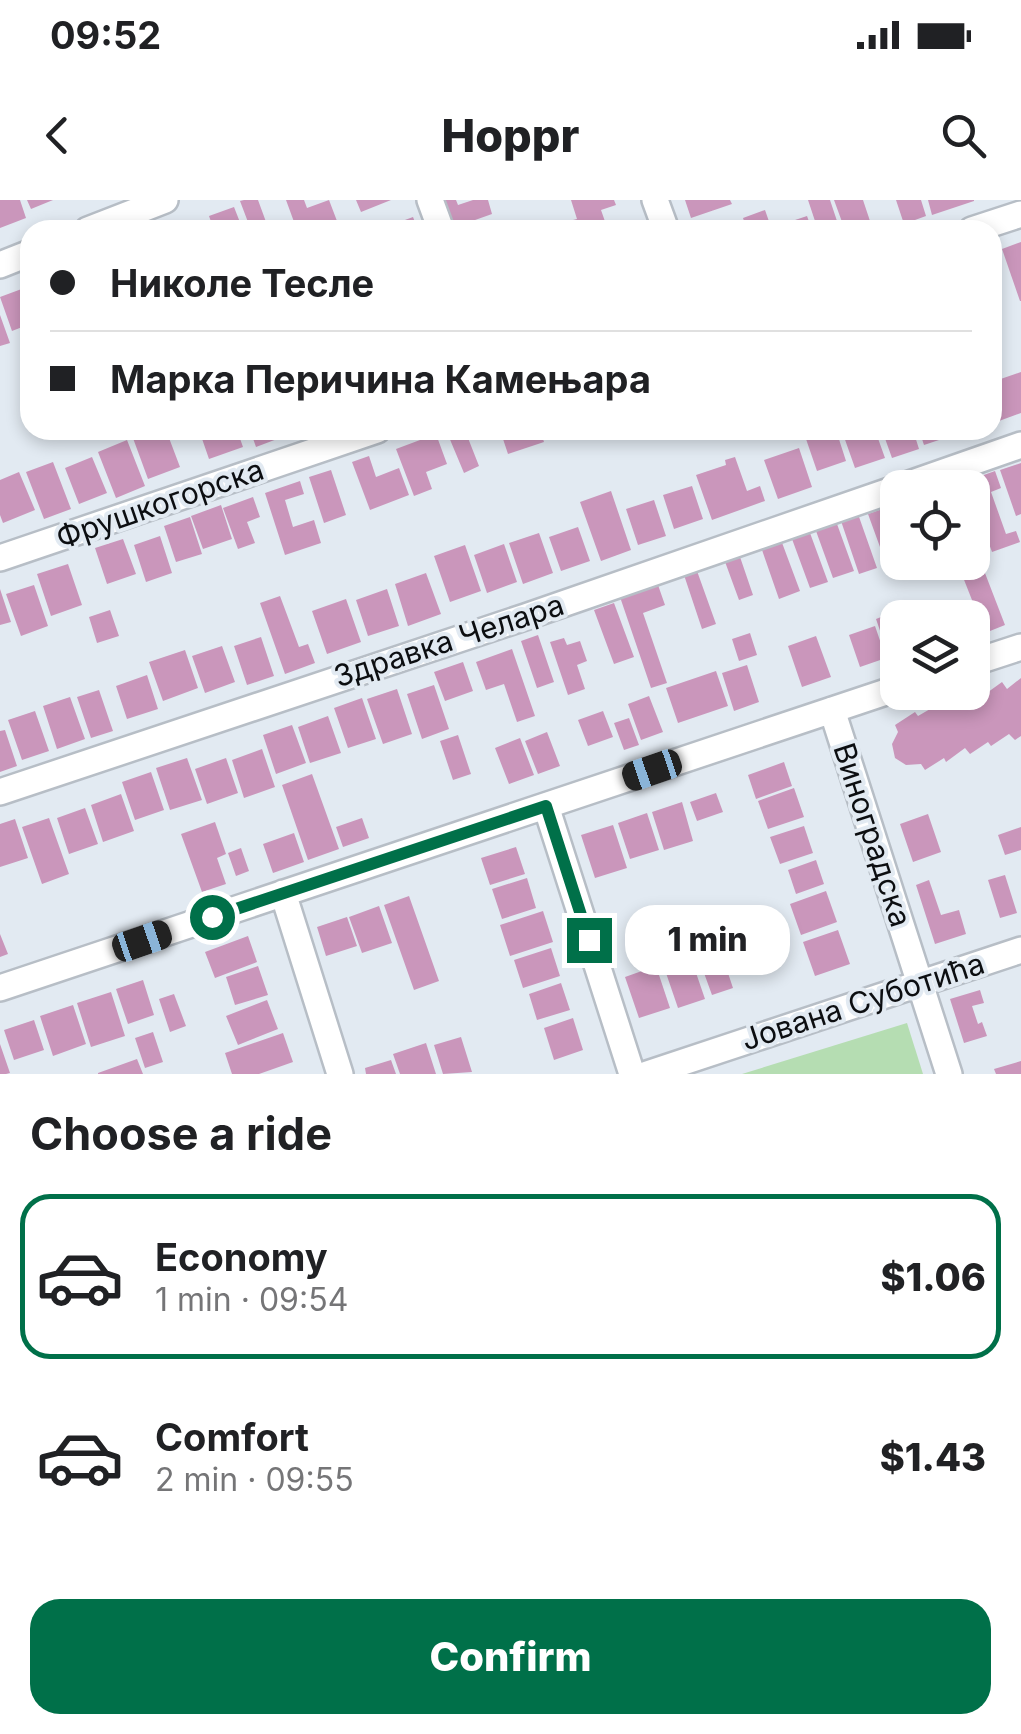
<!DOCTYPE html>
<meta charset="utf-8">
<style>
body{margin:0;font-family:Inter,sans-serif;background:#f2f2f2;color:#202124;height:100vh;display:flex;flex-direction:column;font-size:38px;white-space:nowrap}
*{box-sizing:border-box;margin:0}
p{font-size:32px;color:#757577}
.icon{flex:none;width:55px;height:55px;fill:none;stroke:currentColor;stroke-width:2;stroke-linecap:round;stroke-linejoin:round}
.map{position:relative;height:874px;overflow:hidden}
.drawer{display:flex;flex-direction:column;background:#fff;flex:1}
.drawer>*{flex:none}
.banner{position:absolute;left:20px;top:20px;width:982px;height:220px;border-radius:30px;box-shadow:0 5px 15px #0003;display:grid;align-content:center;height:220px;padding:0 30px;background:#fff}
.buttons{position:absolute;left:880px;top:270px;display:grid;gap:20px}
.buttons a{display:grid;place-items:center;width:110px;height:110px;border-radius:20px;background:#fff;box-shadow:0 5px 15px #0003;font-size:50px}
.end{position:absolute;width:45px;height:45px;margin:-22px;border:12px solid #007049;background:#fff;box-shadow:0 0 0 5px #fff}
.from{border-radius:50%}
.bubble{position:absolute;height:70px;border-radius:30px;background:#fff;box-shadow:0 5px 15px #0003;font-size:32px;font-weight:800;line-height:70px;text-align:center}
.car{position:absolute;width:30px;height:60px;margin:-30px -15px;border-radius:12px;box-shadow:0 0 8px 2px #0007;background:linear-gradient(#222 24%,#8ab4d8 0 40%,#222 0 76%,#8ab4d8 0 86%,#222 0)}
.banner b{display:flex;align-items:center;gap:35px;height:95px;font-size:38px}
.banner b+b{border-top:2px solid #e0e0e0}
.banner i{width:25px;height:25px;background:#202124}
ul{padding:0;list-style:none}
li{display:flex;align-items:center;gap:30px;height:165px;margin:0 20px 15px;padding:0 10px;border:5px solid transparent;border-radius:30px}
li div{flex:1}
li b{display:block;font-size:38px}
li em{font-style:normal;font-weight:800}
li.on{border-color:#007049}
li>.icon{width:90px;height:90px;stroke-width:1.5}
h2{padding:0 30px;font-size:45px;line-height:120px}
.action{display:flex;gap:20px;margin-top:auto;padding:20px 30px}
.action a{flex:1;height:115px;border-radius:30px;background:#007049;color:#fff;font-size:40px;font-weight:800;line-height:115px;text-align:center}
.status{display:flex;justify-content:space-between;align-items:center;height:70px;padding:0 50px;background:#fff;direction:ltr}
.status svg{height:28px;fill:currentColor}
header{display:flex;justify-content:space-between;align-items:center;height:130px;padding:0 30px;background:#fff;font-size:45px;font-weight:800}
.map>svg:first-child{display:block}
.green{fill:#b5ddb2}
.building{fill:#ca96bb}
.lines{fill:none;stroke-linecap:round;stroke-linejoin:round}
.minor-casing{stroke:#b7bec6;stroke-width:30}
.minor{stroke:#fff;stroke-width:25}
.route{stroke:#007049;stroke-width:12}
.labels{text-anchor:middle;stroke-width:8;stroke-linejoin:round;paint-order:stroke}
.street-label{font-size:30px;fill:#0c0e11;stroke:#e2eaf2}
</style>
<div class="status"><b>09:52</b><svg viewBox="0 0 49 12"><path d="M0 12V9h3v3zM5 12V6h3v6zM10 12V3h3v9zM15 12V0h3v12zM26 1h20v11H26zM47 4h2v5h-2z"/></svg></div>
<header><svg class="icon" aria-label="back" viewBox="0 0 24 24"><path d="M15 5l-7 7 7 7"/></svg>Hoppr<svg class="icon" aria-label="search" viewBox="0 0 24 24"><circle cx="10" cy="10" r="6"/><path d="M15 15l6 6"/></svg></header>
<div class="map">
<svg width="1021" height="874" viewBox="0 0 1021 874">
<rect width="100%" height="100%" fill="#e2eaf2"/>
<path class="green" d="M907,823L923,874H742Z"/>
<path class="building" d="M0,0H20L26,18L0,28Z
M27,0H53L31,9Z
M244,0H258L269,30H251L240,1Z
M286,0H304L307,8L329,0L337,21L312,30H297Z
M356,0H391L361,12Z
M439,0H456L458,5L473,0H488L492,14L447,30Z
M571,0H614L616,5L601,10L608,30H572L569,21L577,19Z
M685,0H730L732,4L691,18Z
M808,0H830L840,30H818Z
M834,0H863L873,30H845Z
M896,0H921L926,16L904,24Z
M928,0H974V1L932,15Z
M234,7L243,30H214L209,16Z
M765,10L772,30H747L743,18Z
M807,16L812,30H782L780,25Z
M413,17L418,30H378Z
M203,20L206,30H174V29Z
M1021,42V101H1020L1002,49Z
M27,87L30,94V124L12,131L0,97Z
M0,115L10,143L0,146Z
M1021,172V213L999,221L992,202V182Z
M130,230H166L180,267L148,279Z
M199,230H237L243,247L209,259Z
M250,230H283L285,236L256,247Z
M446,230H480L481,233L468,238L479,266L464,273Z
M500,230H540L544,242L508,254Z
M832,230H836L846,261L817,271L806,239Z
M854,230H875L885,258L855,268L843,234Z
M882,230H913L919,249L892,258Z
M919,230H952L954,235L924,245Z
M436,234L447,264L426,272L432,289L414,296L396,249Z
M127,240L145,286L116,298L98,252Z
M799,248L812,287L778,299L764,260Z
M369,256L376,277L399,268L409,295L370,310L352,262Z
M92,257L107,293L79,304L65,268Z
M735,257L747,291L760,286L765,301L712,320L696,275L726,265L725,260Z
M53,262L71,309L44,319L26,272Z
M1021,263V314L1016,316L1000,270Z
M331,270L346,315L324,323L309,277Z
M995,271L1001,288L991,292L1006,334L1016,331L1020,342L992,352L972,297V288H969L967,281Z
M19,272L35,310L3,323L0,315V280Z
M300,281L304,294L285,300L293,327L314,320L321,343L285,355L265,293Z
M692,286L703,319L674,329L663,295Z
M611,291L631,350L601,361L580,302Z
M253,297L260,317L247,322L255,343L238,349L223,308Z
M654,300L666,336L638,345L626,309Z
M221,305L232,339L203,349L191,316Z
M888,307L898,332V354L884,358L868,314Z
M858,314L877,368L859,374L841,321Z
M190,317L202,354L176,362L164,326Z
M837,324L854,371L833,378L816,331Z
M578,327L590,361L561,371L549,337Z
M539,333L553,373L523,384L509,343Z
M810,333L828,382L810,388L792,339Z
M160,336L172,373L146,382L134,345Z
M123,339L136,374L107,384L95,348Z
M781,340L800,391L779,399L761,347Z
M973,342L1005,425L985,433L957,362H972Z
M504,344L517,382L487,393L474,355Z
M465,345L481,391L450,402L434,356Z
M739,354L753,395L739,400L724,359Z
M68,364L82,405L51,416L37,374Z
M697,371L716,424L702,429L684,375Z
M426,373L441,414L408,426L395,384Z
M34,385L48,426L21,436L6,394Z
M658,385L665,405L643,413L667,483L651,488L620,397Z
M0,389L11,422L0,425Z
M387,389L399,426L368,436L356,400Z
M280,396L299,447L308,444L315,463L285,474L260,403Z
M346,399L361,442L327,454L312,411Z
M927,400L933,418H904L901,408Z
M614,403L634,457L614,464L594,410Z
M110,410L119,436L97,443L89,417Z
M899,410L902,418H898V454L889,457L876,419Z
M875,426L886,458L860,467L849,435Z
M750,433L757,455L739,461L732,439Z
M538,435L554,482L537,488L521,441Z
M816,436L831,477L802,487L788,446Z
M261,437L274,476L247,485L234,446Z
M564,438L567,445L580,441L587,461L577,465L585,489L568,495L550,442Z
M222,446L235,482L205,493L192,456Z
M512,449L535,516L517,522L504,484L486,490L476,462Z
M185,450L198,488L163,501L149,462Z
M463,462L473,491L445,501L434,472Z
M747,465L759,502L734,511L722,473Z
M716,471L728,506L678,523L666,488Z
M147,475L158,509L127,519L116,486Z
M1021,478V536L1015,540L1009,534L991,546L988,542L970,554L965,548L946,562L944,558L925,570L921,564L906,565L895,558L892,544L898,532L895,525L915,512L918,516L937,505L939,508L957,499L960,504L980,489L984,495L1002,482L1007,489Z
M434,485L449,529L422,539L407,494Z
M397,489L412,534L383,544L367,499Z
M99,490L113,531L91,538L77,497Z
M649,496L663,532L641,540L628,504Z
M70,497L85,539L57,549L43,506Z
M362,498L376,539L348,548L334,508Z
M35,511L49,551L22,560L8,520Z
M603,511L613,537L588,546L578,520Z
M328,516L341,553L310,563L298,527Z
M629,518L639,545L624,550L614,523Z
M292,525L306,563L276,574L263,535Z
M5,530L17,566L0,572V531Z
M547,532L560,566L538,574L525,541Z
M458,535L471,574L453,580L440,541Z
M520,538L534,575L509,584L495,548Z
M262,549L275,587L244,598L232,560Z
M187,558L202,600L170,610L156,568Z
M226,558L238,593L207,604L195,569Z
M784,562L792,586L756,599L748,575Z
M151,572L164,610L135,620L122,582Z
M312,574L339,649L308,660L282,585Z
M794,588L804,617L768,629L758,601Z
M716,593L723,612L697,621L690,602Z
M121,594L134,631L103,642L91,605Z
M682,602L693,641L664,650L652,612Z
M85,608L98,644L69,654L57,618Z
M647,613L659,650L630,659L618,623Z
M928,614L941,652L913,662L900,624Z
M49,618L69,674L42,684L22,627Z
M362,618L369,638L343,647L336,627Z
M15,619L28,658L0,667V624Z
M215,622L226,654L217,658L226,684L202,692L181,634Z
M613,625L627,668L595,678L581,635Z
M804,626L813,653L780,664L770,637Z
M1021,627V650L1005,655L998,635Z
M294,633L304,662L273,673L263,644Z
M516,647L525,674L490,685L481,658Z
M241,648L249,671L236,676L228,653Z
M816,660L824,684L796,694L788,670Z
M1005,675L1017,713L1000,718L988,680Z
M527,678L536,708L502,719L492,689Z
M929,680L941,715L959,710L966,734L935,744L916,685Z
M826,691L837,722L801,735L790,704Z
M409,696L439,781L414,790L384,705Z
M379,706L392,743L362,753L349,717Z
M543,711L553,742L510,756L500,725Z
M347,717L357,746L326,756L317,727Z
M838,730L850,764L815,776L803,742Z
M0,734L8,754L0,757Z
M248,736L257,762L215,778L205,752Z
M551,748L560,776L523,788L514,760Z
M722,755L733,788L712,795L700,762Z
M693,764L705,799L678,808L666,773Z
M258,766L268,795L235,805L226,777Z
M656,766L670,808L639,818L625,777Z
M143,780L154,815L128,824L116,789Z
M561,783L570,810L537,820L529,794Z
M980,790L984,803L972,806L978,824L982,822L987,836L964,843L950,799Z
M111,792L125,836L91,847L77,803Z
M174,794L186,826L170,832L159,799Z
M267,800L278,829L238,845L226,816Z
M73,805L86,844L53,856L40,816Z
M573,818L583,850L554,860L544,828Z
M34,820L44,850L14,860L4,830Z
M153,832L163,862L145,868L135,838Z
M283,833L293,862L259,874H232L225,853Z
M461,837L472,872L443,874L434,845Z
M426,843L436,874H400L393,854Z
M0,844L10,873L6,874H0Z
M137,859L143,874H98V873Z
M391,860L396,874H366L365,868Z
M1021,861V874H996L994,869Z"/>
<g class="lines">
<defs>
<path id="minor" d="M430,0L441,30
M655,0L666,30
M88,30L165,0
M972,30L1021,14
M0,65L30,53
M898,288L1021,245
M0,358L377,230
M972,463L1021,447
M832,510L949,874
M0,592L525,417L898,288
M546,606L632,874
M283,693L340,874
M0,788L898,488
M647,874L1021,750"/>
</defs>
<use href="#minor" class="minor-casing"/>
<use href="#minor" class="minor"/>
</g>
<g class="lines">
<path class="route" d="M212,717L546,606L589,740"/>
</g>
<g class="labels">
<g class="street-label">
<text transform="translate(160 304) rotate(-19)" y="10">Фрушкогорска</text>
<text transform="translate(449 441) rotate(-18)" y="10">Здравка Челара</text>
<text transform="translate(872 635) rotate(72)" y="10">Виноградска</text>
<text transform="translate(863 802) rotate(-18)" y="10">Јована Суботића</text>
</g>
</g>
</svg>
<div class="buttons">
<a><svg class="icon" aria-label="locate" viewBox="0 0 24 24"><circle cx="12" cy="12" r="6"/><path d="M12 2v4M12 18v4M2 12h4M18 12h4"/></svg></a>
<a><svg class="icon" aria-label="layers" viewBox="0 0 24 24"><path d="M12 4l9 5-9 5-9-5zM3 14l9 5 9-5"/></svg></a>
</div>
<i class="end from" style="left:212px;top:717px"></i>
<i class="end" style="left:589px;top:740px"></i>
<div class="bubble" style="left:625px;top:705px;width:165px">1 min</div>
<i class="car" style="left:652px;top:570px;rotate:251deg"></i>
<i class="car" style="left:142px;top:741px;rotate:71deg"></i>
<div class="banner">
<b><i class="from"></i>Николе Тесле</b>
<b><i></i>Марка Перичина Камењара</b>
</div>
</div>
<section class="drawer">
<h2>Choose a ride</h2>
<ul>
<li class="on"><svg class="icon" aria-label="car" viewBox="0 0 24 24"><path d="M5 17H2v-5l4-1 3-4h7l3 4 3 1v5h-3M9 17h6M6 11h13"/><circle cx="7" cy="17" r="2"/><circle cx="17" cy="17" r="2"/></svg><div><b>Economy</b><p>1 min · 09:54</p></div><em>$1.06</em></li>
<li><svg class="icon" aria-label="car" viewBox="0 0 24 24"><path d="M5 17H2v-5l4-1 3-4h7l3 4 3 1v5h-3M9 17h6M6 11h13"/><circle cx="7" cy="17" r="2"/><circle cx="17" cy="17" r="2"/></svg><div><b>Comfort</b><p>2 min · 09:55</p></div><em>$1.43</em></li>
</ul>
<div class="action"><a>Confirm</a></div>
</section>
